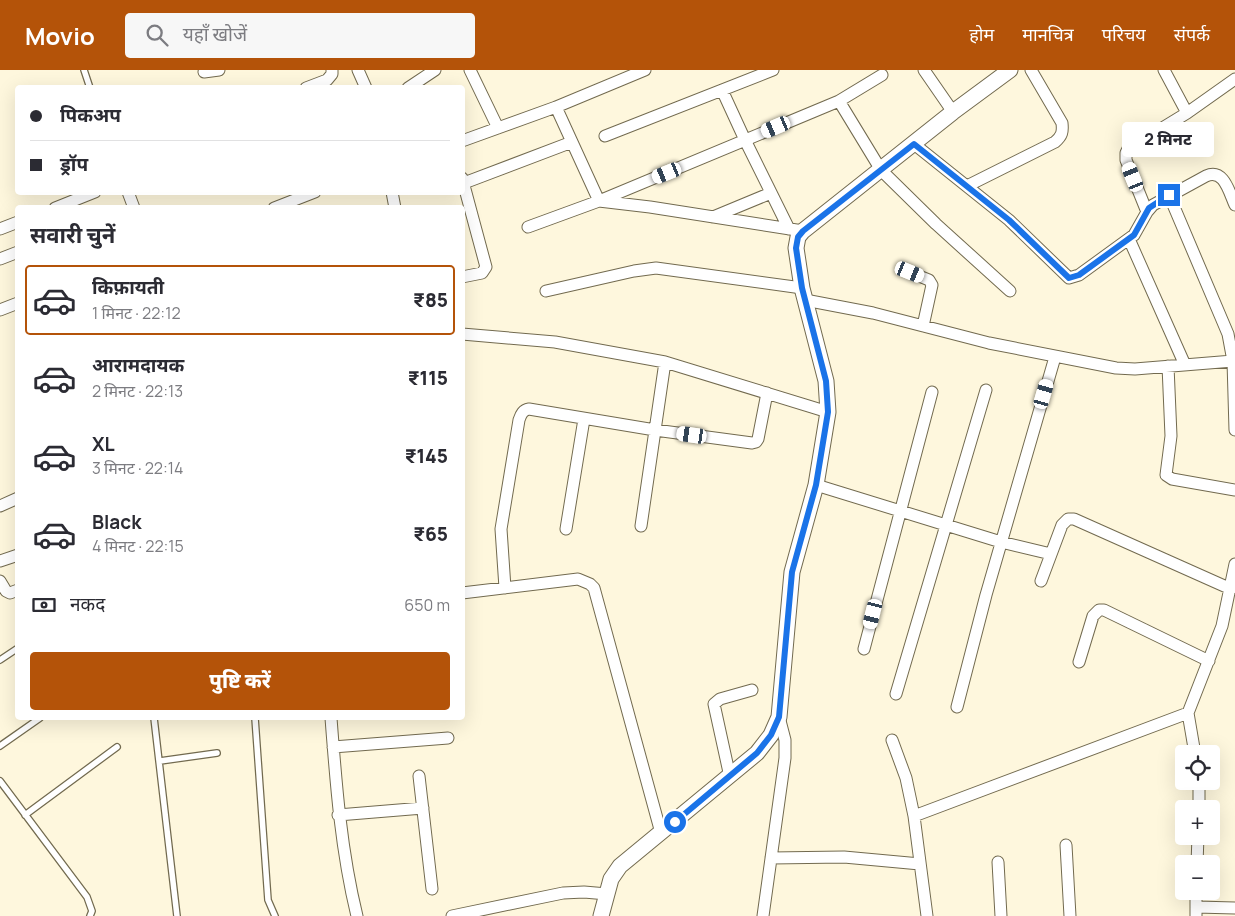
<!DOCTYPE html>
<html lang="hi">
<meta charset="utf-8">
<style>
body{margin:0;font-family:Manrope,"Noto Sans Devanagari",sans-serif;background:#f7f7f7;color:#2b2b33;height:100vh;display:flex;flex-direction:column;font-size:19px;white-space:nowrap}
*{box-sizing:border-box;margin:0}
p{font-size:16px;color:#7c7c81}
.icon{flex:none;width:28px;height:28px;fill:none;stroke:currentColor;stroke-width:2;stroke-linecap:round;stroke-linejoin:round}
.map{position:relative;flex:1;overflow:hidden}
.drawer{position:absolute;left:15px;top:135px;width:450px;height:515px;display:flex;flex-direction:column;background:#fff;border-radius:5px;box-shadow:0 5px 20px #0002}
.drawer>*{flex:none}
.guide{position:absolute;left:15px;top:15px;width:450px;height:110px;border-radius:5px;box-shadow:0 5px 20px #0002;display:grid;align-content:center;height:110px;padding:0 15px;background:#fff}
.tools{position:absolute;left:1175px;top:675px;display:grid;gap:10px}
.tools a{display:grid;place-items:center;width:45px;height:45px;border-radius:5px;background:#fff;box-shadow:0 5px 20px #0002;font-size:25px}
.end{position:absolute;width:22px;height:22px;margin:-11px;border:6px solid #1a73e8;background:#fff;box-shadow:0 0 0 2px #fff}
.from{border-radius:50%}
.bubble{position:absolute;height:35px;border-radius:5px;background:#fff;box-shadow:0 5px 20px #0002;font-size:16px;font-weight:800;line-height:35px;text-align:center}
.car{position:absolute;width:15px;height:30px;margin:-15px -8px;border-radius:6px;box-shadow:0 0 4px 1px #0007;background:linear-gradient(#fff 24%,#345 0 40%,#fff 0 76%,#345 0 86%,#fff 0)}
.guide b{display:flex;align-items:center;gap:18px;height:48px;font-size:19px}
.guide b+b{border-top:1px solid #e1e1e2}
.guide i{width:12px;height:12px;background:#2b2b33}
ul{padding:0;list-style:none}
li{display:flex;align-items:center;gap:15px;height:70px;margin:0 10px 8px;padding:0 5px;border:2px solid transparent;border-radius:5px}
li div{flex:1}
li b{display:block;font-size:19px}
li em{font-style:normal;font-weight:800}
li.current{border-color:#b45309}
li>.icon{width:45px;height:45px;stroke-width:1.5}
h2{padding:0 15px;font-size:22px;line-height:60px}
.pay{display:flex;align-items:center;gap:12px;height:55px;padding:0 15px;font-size:19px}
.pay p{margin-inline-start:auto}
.button{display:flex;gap:10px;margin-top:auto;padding:10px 15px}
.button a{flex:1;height:58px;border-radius:5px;background:#b45309;color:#fff;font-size:20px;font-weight:800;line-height:58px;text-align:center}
header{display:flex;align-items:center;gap:30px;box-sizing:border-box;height:70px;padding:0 25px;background:#b45309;color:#fff}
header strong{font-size:24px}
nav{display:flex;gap:28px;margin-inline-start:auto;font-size:18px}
.search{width:350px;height:45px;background:#f7f7f7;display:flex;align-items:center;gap:12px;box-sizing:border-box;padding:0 18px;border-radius:5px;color:#7c7c81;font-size:19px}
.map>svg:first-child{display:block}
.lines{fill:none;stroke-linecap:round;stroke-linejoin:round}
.service-casing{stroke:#726a4f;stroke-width:8}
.minor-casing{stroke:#726a4f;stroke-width:13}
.tertiary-casing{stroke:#726a4f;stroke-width:17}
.service{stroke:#fff;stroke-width:5.5}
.minor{stroke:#fff;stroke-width:11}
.tertiary{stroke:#fff;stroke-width:15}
.route{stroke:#1a73e8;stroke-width:6}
</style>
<header>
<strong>Movio</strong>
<div class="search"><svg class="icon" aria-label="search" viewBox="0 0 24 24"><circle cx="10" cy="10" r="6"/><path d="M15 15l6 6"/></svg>यहाँ खोजें</div>
<nav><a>होम</a><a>मानचित्र</a><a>परिचय</a><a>संपर्क</a></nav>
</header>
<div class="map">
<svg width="1235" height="846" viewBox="0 0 1235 846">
<rect width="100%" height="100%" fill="#fef7dd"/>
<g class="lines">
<defs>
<path id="service" d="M84,0L90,18
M0,590L18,578
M154,648L177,846
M255,648L268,830L275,846
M0,676L40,648
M160,691L217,683
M0,711L87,827L92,841L90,846
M25,745L117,677"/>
<path id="minor" d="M358,0L366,18
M470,0L498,58
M924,0L953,42
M1164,0L1187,43
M204,2L219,0
M306,18L327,10L332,4V0
M408,18L435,0
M722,20L745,70L789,159
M839,31L881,100L936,154L1010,221
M556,37L599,131L650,137L803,161
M605,66L773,0
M462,71L556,37L645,0
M914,74L1009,150L1069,208L1079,205L1134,165L1147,142L1153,135L1206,106C1224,98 1229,122 1235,135
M462,108L486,197L482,203L462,207
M464,113L572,72
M967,116L1055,72C1062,66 1063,62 1062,53L1031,0
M128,122L134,138
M392,122L395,138
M1169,125L1228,264L1233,291L1235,360
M55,138L95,122
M274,138L315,122
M1147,142L1126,90V83L1128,79L1187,43L1235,9
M713,147L771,123
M528,157L599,131L839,31L882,5
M0,159L18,152
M1129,169L1185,295
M0,189L18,182
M909,202L929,210L932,215L923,256
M546,221L634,201L656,198L802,218
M805,230L873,243L989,273L1116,298L1135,299L1233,291
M0,240L18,233
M462,264L555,272L665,292L828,342
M1168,296L1171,366L1166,405L1172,409L1235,420
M816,415L1001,472L1051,484
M0,436L18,428
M641,456L665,292
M566,459L584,349
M0,491L18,485
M0,511L6,521L10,523L18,520
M1041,511L1062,455L1068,449H1074L1231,519
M505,518L501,459L519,350C521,344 523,340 529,339L655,360L752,373L756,372L758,369L767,323
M462,523L578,509L590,514L594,518L661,763
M864,579L932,322
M1079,592L1093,546L1099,540H1104L1209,591
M896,624L986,320
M957,637L986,525L1055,287
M331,648C336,714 341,781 357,846
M892,670L906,708L914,746
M333,677L448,668
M1195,684L1188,643L1222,556L1235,494
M419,706L432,819
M730,707L714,634L720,629L752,620
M1199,711V739
M338,745L423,738
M1066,775L1070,846
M771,788L844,787L920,794
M998,792L1001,846
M1197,794L1198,766
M1196,837L1235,838
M452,846L563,823L584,822L607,824
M763,846L785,688V670L779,647
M927,846L914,746L1188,643
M1196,846V821"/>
<path id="tertiary" d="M601,846L611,809L620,796L757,683L771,665L779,647L792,502L816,415L828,342L826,311L802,218L796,178L798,167L803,161L953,42L1010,0"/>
</defs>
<use href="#service" class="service-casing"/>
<use href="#minor" class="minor-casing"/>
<use href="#tertiary" class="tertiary-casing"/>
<use href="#service" class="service"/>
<use href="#minor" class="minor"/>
<use href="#tertiary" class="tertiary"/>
</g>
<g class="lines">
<path class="route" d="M675,752L757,683L771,665L779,647L792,502L816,415L828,342L826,311L802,218L796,178L798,167L803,161L914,74L1009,150L1069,208L1079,205L1134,165L1149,138L1169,125"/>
</g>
</svg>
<div class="tools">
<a><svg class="icon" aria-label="locate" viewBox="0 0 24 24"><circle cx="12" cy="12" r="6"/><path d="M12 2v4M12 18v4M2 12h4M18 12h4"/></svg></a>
<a>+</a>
<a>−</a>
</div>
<i class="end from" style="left:675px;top:752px"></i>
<i class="end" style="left:1169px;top:125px"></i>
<div class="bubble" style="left:1122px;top:52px;width:92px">2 मिनट</div>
<i class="car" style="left:776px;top:57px;rotate:247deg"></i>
<i class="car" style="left:667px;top:103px;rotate:248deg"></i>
<i class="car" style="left:1133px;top:107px;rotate:338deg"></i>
<i class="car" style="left:910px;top:202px;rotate:112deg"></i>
<i class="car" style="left:1044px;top:324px;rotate:16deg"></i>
<i class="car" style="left:692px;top:365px;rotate:278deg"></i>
<i class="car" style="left:873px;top:544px;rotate:194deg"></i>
<div class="guide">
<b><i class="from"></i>पिकअप</b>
<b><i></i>ड्रॉप</b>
</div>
<section class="drawer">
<h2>सवारी चुनें</h2>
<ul>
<li class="current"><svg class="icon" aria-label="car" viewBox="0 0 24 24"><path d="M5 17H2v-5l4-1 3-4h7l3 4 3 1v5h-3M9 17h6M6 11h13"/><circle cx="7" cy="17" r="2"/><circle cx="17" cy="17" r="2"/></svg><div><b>किफ़ायती</b><p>1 मिनट · 22:12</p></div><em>₹85</em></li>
<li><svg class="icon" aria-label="car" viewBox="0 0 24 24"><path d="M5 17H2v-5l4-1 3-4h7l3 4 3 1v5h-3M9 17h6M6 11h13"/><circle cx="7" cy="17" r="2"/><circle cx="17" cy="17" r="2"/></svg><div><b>आरामदायक</b><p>2 मिनट · 22:13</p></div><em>₹115</em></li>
<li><svg class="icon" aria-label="car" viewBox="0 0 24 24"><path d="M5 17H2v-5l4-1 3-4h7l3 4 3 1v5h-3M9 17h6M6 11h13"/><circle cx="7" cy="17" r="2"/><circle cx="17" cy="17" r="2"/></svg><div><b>XL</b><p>3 मिनट · 22:14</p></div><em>₹145</em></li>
<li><svg class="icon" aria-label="car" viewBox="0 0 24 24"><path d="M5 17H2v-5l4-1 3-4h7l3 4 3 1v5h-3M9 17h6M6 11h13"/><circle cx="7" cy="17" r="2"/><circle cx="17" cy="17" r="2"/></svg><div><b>Black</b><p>4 मिनट · 22:15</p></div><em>₹65</em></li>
</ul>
<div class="pay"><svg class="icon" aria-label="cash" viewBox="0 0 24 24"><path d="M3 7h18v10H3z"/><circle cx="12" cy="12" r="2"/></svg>नकद<p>650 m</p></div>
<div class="button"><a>पुष्टि करें</a></div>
</section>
</div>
